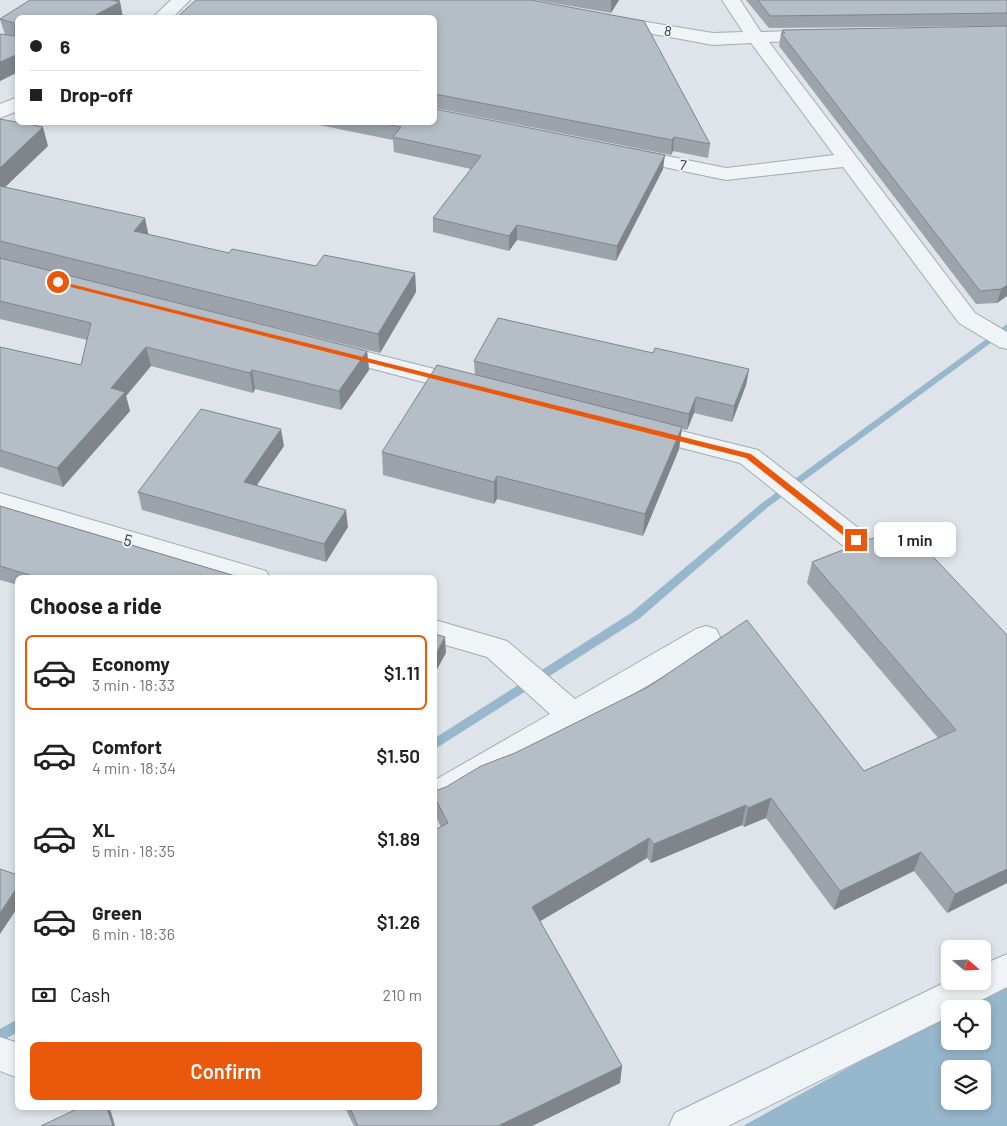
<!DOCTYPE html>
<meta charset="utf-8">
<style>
body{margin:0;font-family:Barlow,sans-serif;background:#f6f6f6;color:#202124;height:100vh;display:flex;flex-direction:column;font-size:19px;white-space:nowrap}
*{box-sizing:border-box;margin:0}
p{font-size:16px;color:#757577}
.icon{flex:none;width:28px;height:28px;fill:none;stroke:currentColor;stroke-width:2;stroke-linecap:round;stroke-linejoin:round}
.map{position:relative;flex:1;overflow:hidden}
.panel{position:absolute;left:15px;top:575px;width:422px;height:535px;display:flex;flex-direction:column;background:#fff;border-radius:8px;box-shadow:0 2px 8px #0003}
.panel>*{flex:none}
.top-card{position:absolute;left:15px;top:15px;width:422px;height:110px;border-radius:8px;box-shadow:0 2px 8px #0003;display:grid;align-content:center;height:110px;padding:0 15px;background:#fff}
.needle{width:32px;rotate:109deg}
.tools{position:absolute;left:941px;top:940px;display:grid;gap:10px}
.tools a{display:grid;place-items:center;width:50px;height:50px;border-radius:8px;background:#fff;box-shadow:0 2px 8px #0003;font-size:25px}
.end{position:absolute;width:22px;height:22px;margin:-11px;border:6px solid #ea580c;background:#fff;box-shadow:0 0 0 2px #fff}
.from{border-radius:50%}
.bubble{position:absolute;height:35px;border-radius:8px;background:#fff;box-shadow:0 2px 8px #0003;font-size:16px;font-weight:600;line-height:35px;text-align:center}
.top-card b{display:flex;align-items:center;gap:18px;height:48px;font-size:19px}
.top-card b+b{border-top:1px solid #e0e0e0}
.top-card i{width:12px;height:12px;background:#202124}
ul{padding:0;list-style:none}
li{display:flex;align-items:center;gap:15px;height:75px;margin:0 10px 8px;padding:0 5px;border:2px solid transparent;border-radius:8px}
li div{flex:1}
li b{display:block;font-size:19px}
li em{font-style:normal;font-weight:600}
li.active{border-color:#ea580c}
li>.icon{width:45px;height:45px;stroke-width:1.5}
h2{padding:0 15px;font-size:22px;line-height:60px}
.pay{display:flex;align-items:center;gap:12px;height:55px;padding:0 15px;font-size:19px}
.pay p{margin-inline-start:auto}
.primary-button{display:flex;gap:10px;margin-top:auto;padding:10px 15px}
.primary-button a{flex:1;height:58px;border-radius:8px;background:#ea580c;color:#fff;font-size:20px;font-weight:600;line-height:58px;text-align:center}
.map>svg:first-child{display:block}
.water{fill:#97b7cc;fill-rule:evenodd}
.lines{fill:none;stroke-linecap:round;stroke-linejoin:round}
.stream{fill:#97b7cc;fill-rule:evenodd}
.minor-casing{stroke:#a3abb3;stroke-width:2}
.minor{fill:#f1f4f7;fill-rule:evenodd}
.wall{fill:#9ca3aa}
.shaded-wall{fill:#7f858b}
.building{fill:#b5bec6;stroke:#7f858b}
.route{fill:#ea580c}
.labels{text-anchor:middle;stroke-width:4;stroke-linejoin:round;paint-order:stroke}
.far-street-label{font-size:14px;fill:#263341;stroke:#eef3f6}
.street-label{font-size:16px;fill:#263341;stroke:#eef3f6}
</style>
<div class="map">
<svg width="1007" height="1126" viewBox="0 0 1007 1126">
<rect width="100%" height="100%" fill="#dee4e9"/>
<path class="water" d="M1007,987V1126H743L855,1064L950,1015V1041H982V1009H963ZM950,1069H982V1101H950Z"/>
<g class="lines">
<path class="stream" d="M1007,324V331L768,507L639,619L435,749V738L631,613L762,503Z
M18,1019V1032L0,1042V1029Z"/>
<defs>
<path id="minor" d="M171,0H190L172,18H152Z
M722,0H740L761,32L818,30L824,31L827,35L824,39L818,40L769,42L975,313L1007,332V349L999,347L959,323L843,167L726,180L621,158L618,154L621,150L628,148L726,168L834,155L751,43L713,45L610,26L604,25L601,21L604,17L610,16L713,33L743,32Z
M18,97V111L0,118V104Z
M332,343L474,379L477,385L474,391L465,393L324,356L320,351L324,346Z
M645,422L758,450L866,534L870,541L866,548L856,551L846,548L740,463L636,436L632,430L636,424Z
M0,493L266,571L270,578H220L0,511Z
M435,620L507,641L575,699L696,629L706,626L716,629L720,637L716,645L446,805L435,809V780L550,714L487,657L435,642Z
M1007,954V987L964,1009H950V1016L728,1126H669L675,1113L950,980L982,981V965Z
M0,1037L18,1043V1078L0,1071Z"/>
</defs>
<use href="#minor" class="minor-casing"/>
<use href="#minor" class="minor"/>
</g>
<path class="wall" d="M30,0H120L118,2H120L123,18H18V72L0,81V34L5,35L0,19Z
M535,0H619L611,13Z
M746,0H1007V26L769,28Z
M435,18L710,144L708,158L673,151L671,155L435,108Z
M782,30L1007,296L997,303L976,304L779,46L781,33H782Z
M0,119L48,146L5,187L148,235L229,253L316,266L415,273L416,292L380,353L140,294L367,351L369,370L341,410L255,389L253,393L151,366L126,396L130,411L63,487L0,467V347L81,365L87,340L0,319Z
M304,122H435L663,169L616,261L517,240L509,251L433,232V218L471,169L394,152L393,140Z
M653,353L749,369L746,385L732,422L694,413L687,430L682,429L679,449L643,536L497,499L494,504L383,475L382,452L475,375L474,361Z
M284,446L257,485L348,527L326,562L142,510L138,492Z
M0,506L242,578H18V585L0,580Z
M812,562L1007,635V883L947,913L914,871L834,910L766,818L744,827L742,825L651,863L647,858L540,921L622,1066L620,1083L532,1126H354L345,1108H435L441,827L435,815V791L864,771L938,738L807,583Z"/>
<path class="shaded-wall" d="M101,0H120L112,7L120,2L123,18H90Z
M611,0H619L611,13Z
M18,54V72L0,81V62Z
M43,127L48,146L0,192V168Z
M674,137L673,151L671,155L672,140Z
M665,155L663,169L616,261L617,246Z
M145,218L149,237L134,231Z
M517,225V240L509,251V236Z
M415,273L416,292L380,353L378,334Z
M1007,285V296L997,303L1001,289Z
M146,347L151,366L126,396L130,411L63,487L57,468L111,388Z
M367,351L369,370L341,410L339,391Z
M749,369L746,385L732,422L734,406Z
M252,370L255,389L253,393L250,373Z
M696,397L694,413L687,430L689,414Z
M682,427L679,449L643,536L645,514Z
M281,429L284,446L247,499L244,482Z
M497,476V499L494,504V482Z
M346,510L348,527L326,562L324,544Z
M445,637L446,653L435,673V656Z
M771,798L766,818L744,827L748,808Z
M746,805L742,825L651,863L654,844Z
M649,838L647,858L532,926V907Z
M921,852L914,871L834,910L840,891Z
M1007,869V883L947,913L955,894Z
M18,886V907L0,934V913Z
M622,1066L620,1083L532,1126H498Z
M107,1108H108L111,1112L115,1126H113Z"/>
<path class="building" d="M30,0H111L120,2L90,18H18V54L0,62V34L15,36V23L0,19Z
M196,0H531L644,21L710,144L674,137L672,140L435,94V18H176Z
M758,0H1007V13L770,16Z
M1007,26V285L1001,289L980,291L781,33H785L782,30Z
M435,109L665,155L617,246L517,225L509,236L433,218L481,156L393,137L401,127L376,122H435Z
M0,119L43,127L0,168Z
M0,186L145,218L134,231L229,253L232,249L316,266L324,255L415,273L378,334L0,241Z
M0,258L367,351L339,391L252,370L250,373L146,347L111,388L125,392L57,468L0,450V347L81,365L91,323L0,301Z
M498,318L653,353L655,348L749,369L734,406L696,397L689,414L474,361Z
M437,365L682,427L645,514L497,476L494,482L382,452Z
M201,409L281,429L244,482L346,510L324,544L138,492Z
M0,506L242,578H39L0,566Z
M904,526L1007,635V869L955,894L921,852L840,891L771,798L748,808L746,805L654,844L649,838L532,907L622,1066L498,1126H358L350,1108H435V830L448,823L435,798V791L446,787L481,766L515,753L648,687L747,620L864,771L956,730L812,562Z
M435,634L445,637L435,656Z
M0,869L18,875V886L0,913Z
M79,1108H107L113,1126H41Z"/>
<path class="route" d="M55,280L751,454L860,540L859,543H853L746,458L55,283Z"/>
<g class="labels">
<g class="far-street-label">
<text transform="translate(668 31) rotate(10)" y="5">8</text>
<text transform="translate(683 165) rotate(11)" y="5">7</text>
</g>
<g class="street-label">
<text transform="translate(128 540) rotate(16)" y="6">5</text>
</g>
</g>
</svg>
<div class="tools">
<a><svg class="needle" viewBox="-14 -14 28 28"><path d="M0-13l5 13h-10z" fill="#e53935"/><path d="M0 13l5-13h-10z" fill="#757577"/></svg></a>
<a><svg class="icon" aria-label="locate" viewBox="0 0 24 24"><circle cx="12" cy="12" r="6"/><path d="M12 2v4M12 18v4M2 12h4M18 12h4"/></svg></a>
<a><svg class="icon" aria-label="layers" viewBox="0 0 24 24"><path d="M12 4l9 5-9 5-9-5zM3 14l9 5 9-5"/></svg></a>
</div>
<i class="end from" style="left:58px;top:282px"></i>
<i class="end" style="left:856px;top:540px"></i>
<div class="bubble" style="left:874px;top:522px;width:82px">1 min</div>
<div class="top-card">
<b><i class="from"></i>6</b>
<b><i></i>Drop-off</b>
</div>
<section class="panel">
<h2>Choose a ride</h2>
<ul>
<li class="active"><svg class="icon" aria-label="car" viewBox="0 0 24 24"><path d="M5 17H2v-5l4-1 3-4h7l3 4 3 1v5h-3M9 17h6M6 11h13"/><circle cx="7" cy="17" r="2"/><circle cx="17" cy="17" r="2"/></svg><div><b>Economy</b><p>3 min · 18:33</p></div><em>$1.11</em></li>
<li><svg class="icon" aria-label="car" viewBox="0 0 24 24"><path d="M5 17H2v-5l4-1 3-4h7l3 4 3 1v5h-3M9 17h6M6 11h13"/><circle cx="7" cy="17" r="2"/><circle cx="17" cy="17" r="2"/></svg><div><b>Comfort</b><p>4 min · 18:34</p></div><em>$1.50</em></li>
<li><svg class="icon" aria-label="car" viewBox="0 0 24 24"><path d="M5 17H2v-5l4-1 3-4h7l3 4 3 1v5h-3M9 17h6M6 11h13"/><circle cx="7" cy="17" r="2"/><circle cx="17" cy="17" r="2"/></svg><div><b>XL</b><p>5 min · 18:35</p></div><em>$1.89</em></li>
<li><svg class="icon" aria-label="car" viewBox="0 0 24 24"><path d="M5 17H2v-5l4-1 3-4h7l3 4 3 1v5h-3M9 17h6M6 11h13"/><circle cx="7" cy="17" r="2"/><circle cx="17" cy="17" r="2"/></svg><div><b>Green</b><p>6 min · 18:36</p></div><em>$1.26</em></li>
</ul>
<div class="pay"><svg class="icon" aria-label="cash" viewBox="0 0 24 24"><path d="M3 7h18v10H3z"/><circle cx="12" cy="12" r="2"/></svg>Cash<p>210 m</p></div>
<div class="primary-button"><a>Confirm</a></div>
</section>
</div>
